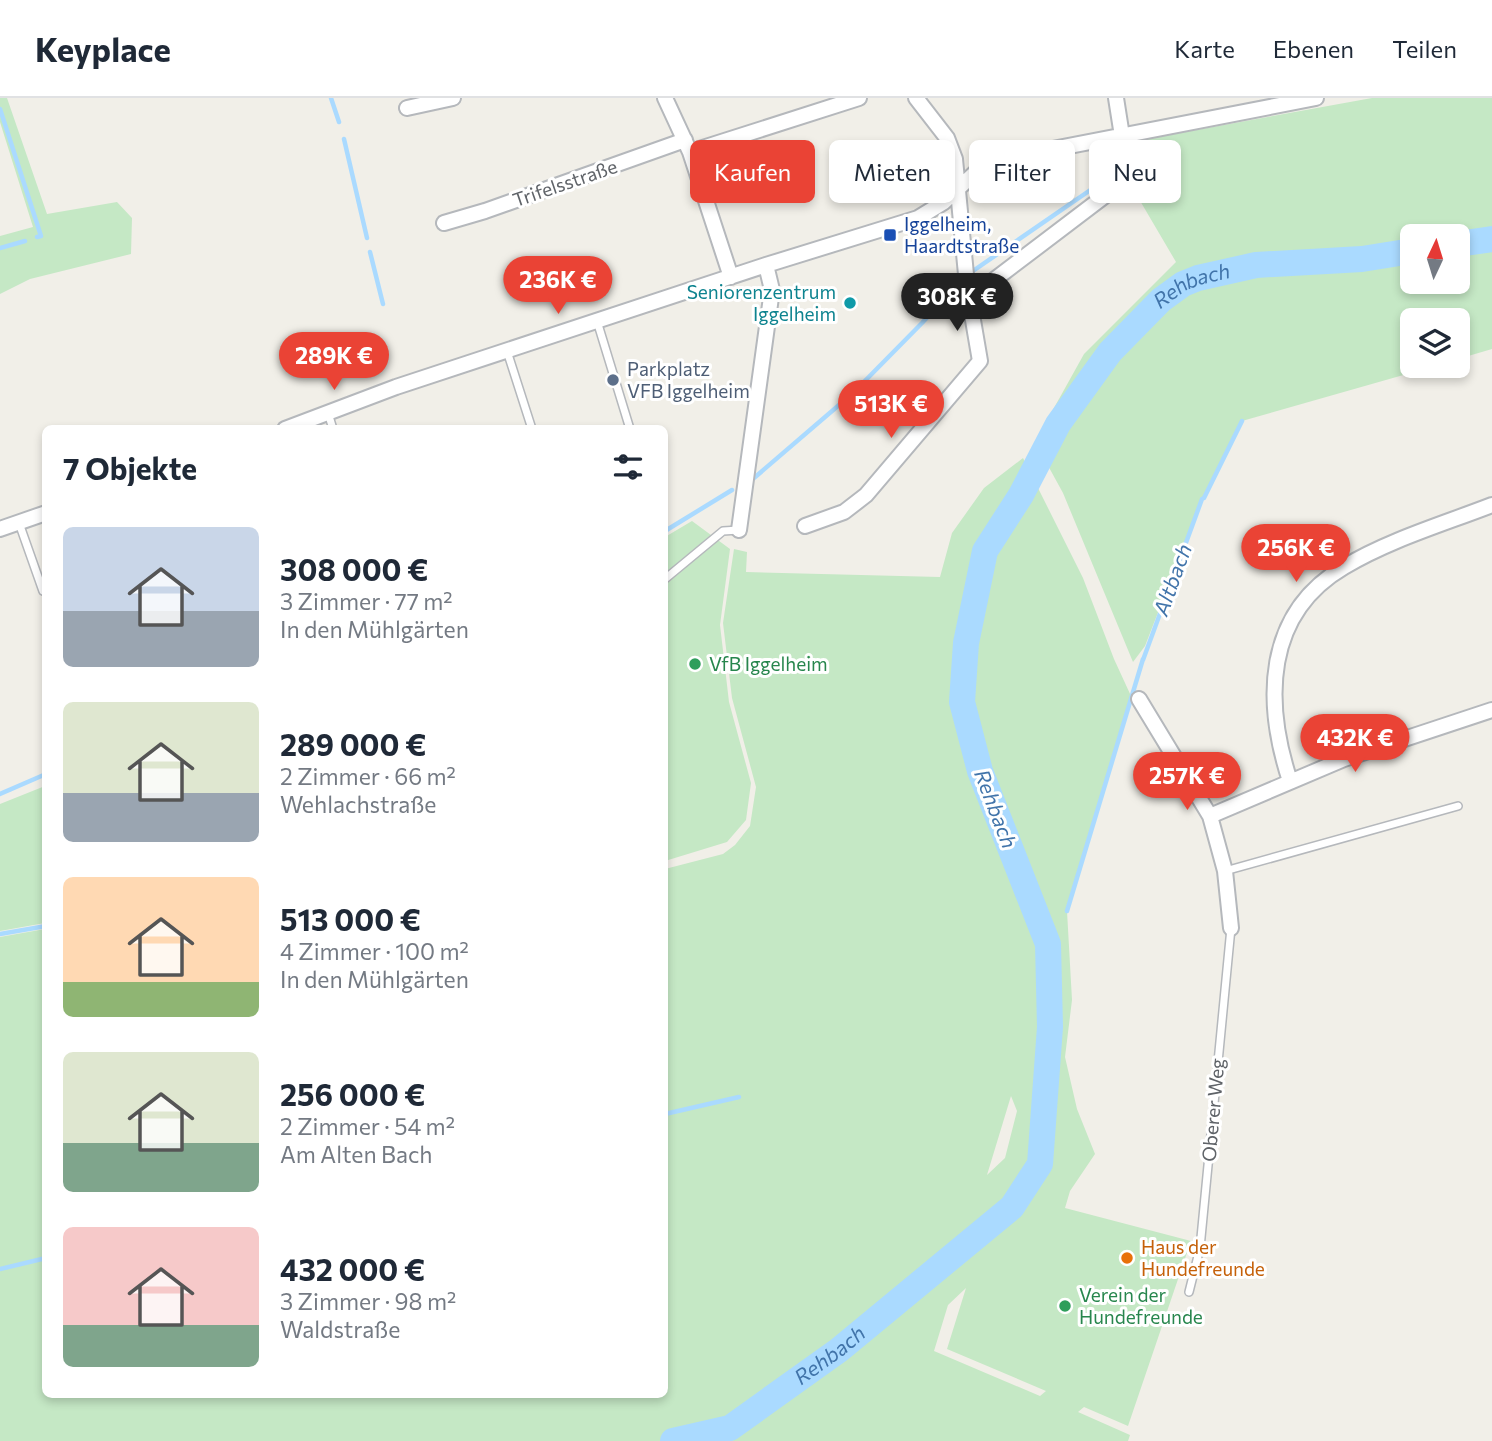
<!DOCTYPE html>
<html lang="de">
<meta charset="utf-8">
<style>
body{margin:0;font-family:Commissioner,sans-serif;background:#f6f6f7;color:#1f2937;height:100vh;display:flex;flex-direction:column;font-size:26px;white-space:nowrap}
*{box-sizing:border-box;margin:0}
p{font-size:23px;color:#747a83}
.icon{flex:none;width:38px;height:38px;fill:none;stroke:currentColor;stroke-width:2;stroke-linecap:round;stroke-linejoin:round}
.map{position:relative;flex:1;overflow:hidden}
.details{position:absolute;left:42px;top:327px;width:626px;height:973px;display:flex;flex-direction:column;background:#fff;border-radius:10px;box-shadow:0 4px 10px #0003}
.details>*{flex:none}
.hud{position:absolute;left:690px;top:42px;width:665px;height:63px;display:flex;gap:14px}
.needle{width:46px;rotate:4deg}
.controls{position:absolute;left:1400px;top:126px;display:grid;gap:14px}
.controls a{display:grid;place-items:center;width:70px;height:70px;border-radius:10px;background:#fff;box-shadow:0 4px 10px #0003;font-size:35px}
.price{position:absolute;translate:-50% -60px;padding:0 16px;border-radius:24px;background:#ea4335;color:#fff;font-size:23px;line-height:46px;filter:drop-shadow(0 2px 4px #0008)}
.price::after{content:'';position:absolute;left:50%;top:42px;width:21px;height:16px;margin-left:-10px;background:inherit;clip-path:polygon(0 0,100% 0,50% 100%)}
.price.selected{background:#222;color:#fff}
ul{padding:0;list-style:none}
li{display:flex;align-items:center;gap:21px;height:175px;padding:0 21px}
li span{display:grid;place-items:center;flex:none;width:196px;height:140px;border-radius:10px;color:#555}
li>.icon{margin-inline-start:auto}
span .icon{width:84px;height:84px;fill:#fffc;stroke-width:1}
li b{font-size:30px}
h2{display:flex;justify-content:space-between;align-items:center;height:84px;padding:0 21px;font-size:30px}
.tag{padding:0 24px;border-radius:10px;background:#fff;box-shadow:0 4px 10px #0003;font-size:24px;line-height:63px}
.tag.selected{background:#ea4335;color:#fff}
header{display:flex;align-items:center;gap:42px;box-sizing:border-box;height:98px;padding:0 35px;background:#fff;border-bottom:2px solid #e0e1e3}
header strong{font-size:33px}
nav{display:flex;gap:38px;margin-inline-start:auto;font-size:24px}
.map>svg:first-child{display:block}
</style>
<header>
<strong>Keyplace</strong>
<nav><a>Karte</a><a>Ebenen</a><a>Teilen</a></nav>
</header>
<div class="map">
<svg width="1492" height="1343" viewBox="0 0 1492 1343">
<rect width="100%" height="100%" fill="#f1efe8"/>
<!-- green -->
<path fill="#c5e8c5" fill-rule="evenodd" d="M0,0H7L47,116L117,104L132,120L131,156L30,181L0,196V138L33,129L0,24Z
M1372,0H1492V251L1458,261V222H1412V268H1435L1242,323L1202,401L1145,548L1133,564L1063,395L1035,344L1084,256L1176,164L1129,84L1130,44ZM1412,138H1458V184H1412Z
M1023,360L1083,480L1114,561L1131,598L1067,813L1072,902L1065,959L1077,1011L1095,1056L1070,1093L1065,1110L1191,1143L1128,1328L1084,1309L1078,1314L1130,1337L1128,1343H0V839L45,831L46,1297H665V771L723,756L735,747L750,728L756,689L732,600L723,525L734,451L747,454L746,474L940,479L952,435L984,390ZM1011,998L1017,1013L1005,1060L987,1077ZM966,1190L947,1251L1046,1293L1040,1298L934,1253L948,1207Z
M692,423L730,451L720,527L729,604L751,685L746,722L727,744L665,763V439Z
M45,688V825L0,833V706Z"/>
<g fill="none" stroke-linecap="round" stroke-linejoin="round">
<!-- stream -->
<path stroke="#aadaff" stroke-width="4.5" d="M331,0L339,24
M0,11L41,138L37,139
M344,41L367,140
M0,150L25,143
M370,154L383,206
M970,175L1102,84L1109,82L1116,83
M754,380L853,295L922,225L963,180
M1204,400L1242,323
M665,433L732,392
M1143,562L1202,401
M0,696L46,676
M1067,813L1143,561
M0,836L46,828
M665,1016L739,999
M0,1171L46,1160"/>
<!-- river -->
<g stroke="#aadaff" stroke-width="26">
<path d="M1458,146L1492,141"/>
<path id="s1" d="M673,1343L730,1330L839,1252L1012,1109L1040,1066L1050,929L1048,846L980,673L962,604L966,545L985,453L1021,397L1058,326L1110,254L1161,202L1183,186L1198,180L1256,167L1362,161L1412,153"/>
</g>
<defs>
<path id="lane" d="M597,223L630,331
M507,253L532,331
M328,315L333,331
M19,425L43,493
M665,481L723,433L739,432
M1225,773L1458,708
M1189,1194L1200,1150L1231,830"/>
<path id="street" d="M665,0L690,54L731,179
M1116,0L1122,38
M407,10L453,0
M690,54L859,0
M444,125L485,113L685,42
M969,201L1123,84
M285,331L396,289L766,167L918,120L944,104L977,73L1007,60L1316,0
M805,428L844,414L866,397L980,263L967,187L955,61L947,40L916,0
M0,431L46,415
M739,432L772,192L766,167
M1139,601L1210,718L1225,773L1231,830
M1290,683C1264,604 1264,516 1344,469C1389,442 1443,426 1492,407
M1210,718L1344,661L1492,612"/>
</defs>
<!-- lane casing -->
<use href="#lane" stroke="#b5b8bc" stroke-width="10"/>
<!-- street casing -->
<use href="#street" stroke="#b5b8bc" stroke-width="18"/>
<!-- lane -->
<use href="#lane" stroke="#fff" stroke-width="7"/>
<!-- street -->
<use href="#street" stroke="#fff" stroke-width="14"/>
</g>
<!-- markers -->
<rect fill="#1a4fb4" stroke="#fff" stroke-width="2.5" x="883" y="130" width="14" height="14" rx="3.5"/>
<circle fill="#0f9aa8" stroke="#fff" stroke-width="2.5" cx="850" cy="205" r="7"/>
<circle fill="#5c6f8a" stroke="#fff" stroke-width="2.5" cx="613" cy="282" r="7"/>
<g fill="#2e9e5b" stroke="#fff" stroke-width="2.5">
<circle cx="695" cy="566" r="7"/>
<circle cx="1065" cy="1208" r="7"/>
</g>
<circle fill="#e8710a" stroke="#fff" stroke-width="2.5" cx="1127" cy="1160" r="7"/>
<g text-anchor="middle" stroke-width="6" stroke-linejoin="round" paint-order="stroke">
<!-- street labels -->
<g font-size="19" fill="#5f6368" stroke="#fff">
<text transform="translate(565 85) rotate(-19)" y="7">Trifelsstraße</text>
<text transform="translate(1213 1012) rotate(-85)" y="7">Oberer Weg</text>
</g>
<!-- transit labels -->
<g font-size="19" fill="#164399" stroke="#fff" text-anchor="start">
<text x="904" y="133">Iggelheim,<tspan x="904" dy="22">Haardtstraße</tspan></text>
</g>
<!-- culture labels -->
<g font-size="19" fill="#0d838f" stroke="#fff" text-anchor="end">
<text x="836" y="201">Seniorenzentrum<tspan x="836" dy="22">Iggelheim</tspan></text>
</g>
<!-- service labels -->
<g font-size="19" fill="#4e5e75" stroke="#fff" text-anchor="start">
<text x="627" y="278">Parkplatz<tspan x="627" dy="22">VFB Iggelheim</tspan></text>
</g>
<!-- leisure labels -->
<g font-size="19" fill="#27864d" stroke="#fff" text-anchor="start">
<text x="709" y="573">VfB Iggelheim</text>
<text x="1079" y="1204">Verein der<tspan x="1079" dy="22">Hundefreunde</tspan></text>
</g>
<!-- food labels -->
<g font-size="19" fill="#c56008" stroke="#fff" text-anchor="start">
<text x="1141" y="1156">Haus der<tspan x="1141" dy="22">Hundefreunde</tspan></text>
</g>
<!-- water labels -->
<g font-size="21" font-style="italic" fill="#4174aa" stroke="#fff">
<text dy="7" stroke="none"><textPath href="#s1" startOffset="1442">Rehbach</textPath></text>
<text transform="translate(1173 482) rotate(-70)" y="7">Altbach</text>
<text transform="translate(995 711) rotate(69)" y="7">Rehbach</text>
<text dy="7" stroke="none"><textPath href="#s1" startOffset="182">Rehbach</textPath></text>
</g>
</g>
</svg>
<div class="controls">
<a><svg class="needle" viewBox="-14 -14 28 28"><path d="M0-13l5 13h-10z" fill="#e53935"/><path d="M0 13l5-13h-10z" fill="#747a83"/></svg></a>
<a><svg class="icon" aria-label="layers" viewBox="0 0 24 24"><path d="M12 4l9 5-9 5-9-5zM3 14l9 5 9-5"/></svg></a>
</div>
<b class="price" style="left:558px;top:218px">236K €</b>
<b class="price selected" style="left:957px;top:235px">308K €</b>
<b class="price" style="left:334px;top:294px">289K €</b>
<b class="price" style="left:891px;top:342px">513K €</b>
<b class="price" style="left:1296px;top:486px">256K €</b>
<b class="price" style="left:1355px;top:676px">432K €</b>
<b class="price" style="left:1187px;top:714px">257K €</b>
<div class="hud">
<a class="tag selected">Kaufen</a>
<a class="tag">Mieten</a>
<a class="tag">Filter</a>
<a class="tag">Neu</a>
</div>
<section class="details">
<h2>7 Objekte<svg class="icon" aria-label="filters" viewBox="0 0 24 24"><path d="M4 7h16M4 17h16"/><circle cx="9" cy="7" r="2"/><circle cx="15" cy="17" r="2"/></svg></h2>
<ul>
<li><span style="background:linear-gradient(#c9d6e8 60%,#9aa5b1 0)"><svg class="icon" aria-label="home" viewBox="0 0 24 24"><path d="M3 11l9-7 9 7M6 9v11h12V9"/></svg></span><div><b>308 000 €</b><p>3 Zimmer · 77 m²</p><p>In den Mühlgärten</p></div></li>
<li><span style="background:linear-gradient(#dfe7d0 65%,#9aa5b1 0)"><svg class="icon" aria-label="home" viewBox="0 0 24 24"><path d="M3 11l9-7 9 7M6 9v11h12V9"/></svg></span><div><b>289 000 €</b><p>2 Zimmer · 66 m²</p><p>Wehlachstraße</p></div></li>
<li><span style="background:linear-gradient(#ffd9b3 75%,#8fb573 0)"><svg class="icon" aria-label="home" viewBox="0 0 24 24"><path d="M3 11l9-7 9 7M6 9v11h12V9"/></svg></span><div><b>513 000 €</b><p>4 Zimmer · 100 m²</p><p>In den Mühlgärten</p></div></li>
<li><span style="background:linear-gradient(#dfe7d0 65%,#7fa58c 0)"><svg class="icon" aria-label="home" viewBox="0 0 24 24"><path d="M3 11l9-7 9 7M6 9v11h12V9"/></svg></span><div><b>256 000 €</b><p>2 Zimmer · 54 m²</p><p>Am Alten Bach</p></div></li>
<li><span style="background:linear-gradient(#f6c9c9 70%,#7fa58c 0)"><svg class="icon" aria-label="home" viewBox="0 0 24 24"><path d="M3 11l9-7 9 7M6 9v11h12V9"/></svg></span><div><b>432 000 €</b><p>3 Zimmer · 98 m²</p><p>Waldstraße</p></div></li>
</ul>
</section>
</div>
